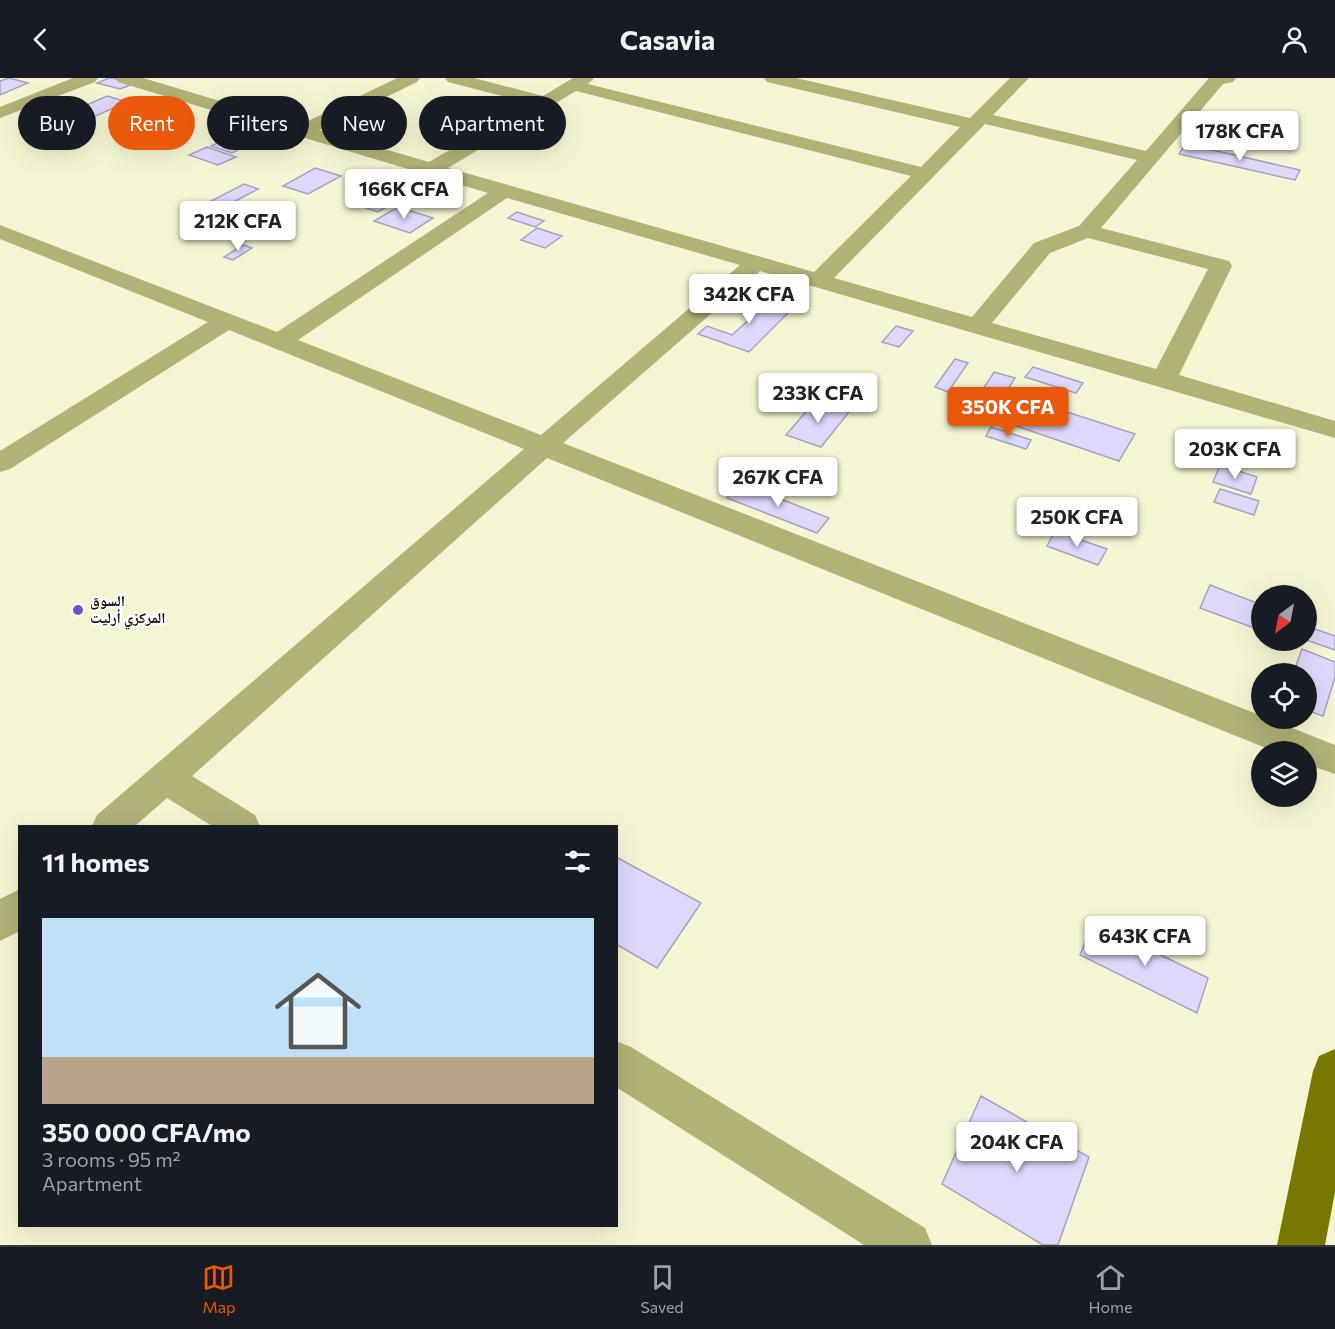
<!DOCTYPE html>
<meta charset="utf-8">
<style>
body{margin:0;font-family:Commissioner,"Noto Naskh Arabic",sans-serif;background:#20242c;color:#f1f3f6;height:100vh;display:flex;flex-direction:column;font-size:22px;white-space:nowrap}
*{box-sizing:border-box;margin:0}
p{font-size:20px;color:#9ea1a6}
.icon{flex:none;width:33px;height:33px;fill:none;stroke:currentColor;stroke-width:2;stroke-linecap:round;stroke-linejoin:round}
.map{position:relative;flex:1;overflow:hidden}
.details{position:absolute;left:18px;top:747px;width:600px;height:402px;display:flex;flex-direction:column;background:#171b24;border-radius:0px;box-shadow:0 6px 24px #0002}
.details>*{flex:none}
.guide{position:absolute;left:18px;top:18px;width:600px;height:54px;display:flex;gap:12px}
.needle{width:39px;rotate:212deg}
.buttons{position:absolute;left:1251px;top:507px;display:grid;gap:12px}
.buttons a{display:grid;place-items:center;width:66px;height:66px;border-radius:50%;background:#171b24;box-shadow:0 6px 24px #0002;font-size:30px}
.price{position:absolute;translate:-50% -51px;padding:0 14px;border-radius:6px;background:#fff;color:#222;font-size:20px;line-height:39px;filter:drop-shadow(0 2px 3px #0008)}
.price::after{content:'';position:absolute;left:50%;top:36px;width:18px;height:14px;margin-left:-9px;background:inherit;clip-path:polygon(0 0,100% 0,50% 100%)}
.price.current{background:#ea580c;color:#fff}
ul{padding:0;list-style:none}
li{display:grid;align-content:center;gap:12px;height:318px;padding:0 24px}
li span{display:grid;place-items:center;height:186px;border-radius:0px;color:#555}
li>.icon{margin-inline-start:auto}
span .icon{width:108px;height:108px;fill:#fffc;stroke-width:1}
li b{font-size:26px}
h2{display:flex;justify-content:space-between;align-items:center;height:72px;padding:0 24px;font-size:26px}
.pill{padding:0 21px;border-radius:27px;background:#171b24;box-shadow:0 6px 24px #0002;font-size:21px;line-height:54px}
.pill.current{background:#ea580c;color:#fff}
header{display:flex;justify-content:space-between;align-items:center;height:78px;padding:0 24px;background:#171b24;font-size:27px;font-weight:700}
.dock{display:flex;justify-content:space-around;align-items:center;height:84px;border-top:2px solid #363941;background:#171b24;font-size:16px;color:#9ea1a6}
.dock a{display:grid;justify-items:center;gap:3px}
.dock .current{color:#ea580c}
.map>svg:first-child{display:block}
</style>
<header><svg class="icon" aria-label="back" viewBox="0 0 24 24"><path d="M15 5l-7 7 7 7"/></svg>Casavia<svg class="icon" aria-label="person" viewBox="0 0 24 24"><circle cx="12" cy="8" r="4"/><path d="M4 21q1-7 8-7t8 7"/></svg></header>
<div class="map">
<svg width="1335" height="1167" viewBox="0 0 1335 1167">
<rect width="100%" height="100%" fill="#f4f6d3"/>
<!-- building -->
<path fill="#ded9fb" stroke="#a5a1c0" stroke-width="1.5" d="M9,0L28,5L0,17V3Z
M109,0H113L133,6L120,11L97,5Z
M107,18L127,24L89,41L84,39L74,43L59,39Z
M239,55L260,61L232,75L211,68Z
M1186,66L1300,92L1295,102L1179,76Z
M207,69L236,79L218,87L189,77Z
M315,90L341,98L308,116L283,108Z
M244,106L258,111L226,128L211,123Z
M382,111L405,118L378,134L355,126Z
M398,129L433,140L410,155L374,143Z
M517,134L544,143L535,149L508,140Z
M537,150L562,158L545,170L521,162Z
M243,167L252,170L233,182L224,179Z
M761,198L802,210L794,218L753,205Z
M739,219L790,233L749,274L698,256L707,248L732,257L752,239L727,230Z
M896,248L913,253L899,269L882,264Z
M955,281L968,285L948,314L935,309Z
M1033,289L1083,305L1076,315L1025,299Z
M994,294L1015,300L993,335L972,328Z
M815,323L849,334L821,369L786,357Z
M1033,323L1135,356L1119,383L1016,348Z
M991,349L1031,362L1026,371L986,358Z
M1220,387L1257,399L1251,416L1213,404Z
M740,405L829,440L817,455L727,420Z
M1220,411L1259,423L1254,437L1214,424Z
M1055,453L1107,471L1098,487L1047,468Z
M1210,507L1262,527V553L1200,530Z
M1306,548L1335,558V572L1306,562Z
M1302,571L1335,584V599L1323,638L1306,632V596H1293Z
M616,779L701,825L657,890L616,866Z
M1093,844L1208,900L1197,935L1080,877Z
M981,1018L1089,1079L1058,1167H1043L942,1106Z"/>
<g fill="none" stroke-linecap="round" stroke-linejoin="round">
<!-- minor -->
<path fill="#b0b276" fill-rule="evenodd" d="M73,0H98L95,4L0,40V29Z
M115,0H143L300,47L397,0H420L417,4L319,52L429,84L530,25L448,4L445,0H474L543,18L573,0H594L588,6L921,89L960,49L767,4L764,0H796L970,40L1010,0H1029L993,37L1146,73L1209,0H1236L1233,4L1223,6L1101,150L1229,183L1232,188L1179,297L1335,343V360L760,193L563,365L1262,638V640H1267L1335,667V696L1306,686V674H1276L547,380L192,698L255,737L260,748H212L167,720L135,748H92L97,737L524,371L229,252L10,391L0,394V373L208,244L0,161V147L277,254L488,115L118,4ZM576,13L911,98L814,194L448,90ZM985,46L1137,82L1079,148L1034,165L972,239L834,200ZM507,120L740,187L541,357L298,262ZM1088,160L1208,191L1156,291L992,245L1050,175Z
M20,811V853L0,863V821Z
M616,963L631,969L925,1150L932,1167H864L616,1009Z"/>
<!-- major -->
<path fill="#787801" fill-rule="evenodd" d="M1335,971V1114L1325,1167H1277L1313,993L1319,978Z"/>
</g>
<!-- markers -->
<circle fill="#7250ca" stroke="#fff" stroke-width="2" cx="78" cy="532" r="6"/>
<g text-anchor="middle" stroke-width="4.5" stroke-linejoin="round" paint-order="stroke">
<!-- poi labels -->
<g font-size="15" font-weight="bold" fill="#0e0f04" stroke="#fff" text-anchor="start">
<text x="90" y="528">السوق<tspan x="90" dy="17">المركزي أرليت</tspan></text>
</g>
</g>
</svg>
<div class="buttons">
<a><svg class="needle" viewBox="-14 -14 28 28"><path d="M0-13l5 13h-10z" fill="#e53935"/><path d="M0 13l5-13h-10z" fill="#9ea1a6"/></svg></a>
<a><svg class="icon" aria-label="locate" viewBox="0 0 24 24"><circle cx="12" cy="12" r="6"/><path d="M12 2v4M12 18v4M2 12h4M18 12h4"/></svg></a>
<a><svg class="icon" aria-label="layers" viewBox="0 0 24 24"><path d="M12 4l9 5-9 5-9-5zM3 14l9 5 9-5"/></svg></a>
</div>
<b class="price" style="left:1240px;top:84px">178K CFA</b>
<b class="price" style="left:404px;top:142px">166K CFA</b>
<b class="price" style="left:238px;top:174px">212K CFA</b>
<b class="price" style="left:749px;top:247px">342K CFA</b>
<b class="price" style="left:818px;top:346px">233K CFA</b>
<b class="price current" style="left:1008px;top:360px">350K CFA</b>
<b class="price" style="left:1235px;top:402px">203K CFA</b>
<b class="price" style="left:778px;top:430px">267K CFA</b>
<b class="price" style="left:1077px;top:470px">250K CFA</b>
<b class="price" style="left:1145px;top:889px">643K CFA</b>
<b class="price" style="left:1017px;top:1095px">204K CFA</b>
<div class="guide">
<a class="pill">Buy</a>
<a class="pill current">Rent</a>
<a class="pill">Filters</a>
<a class="pill">New</a>
<a class="pill">Apartment</a>
</div>
<section class="details">
<h2>11 homes<svg class="icon" aria-label="filters" viewBox="0 0 24 24"><path d="M4 7h16M4 17h16"/><circle cx="9" cy="7" r="2"/><circle cx="15" cy="17" r="2"/></svg></h2>
<ul>
<li><span style="background:linear-gradient(#bfe0f5 75%,#b9a48a 0)"><svg class="icon" aria-label="home" viewBox="0 0 24 24"><path d="M3 11l9-7 9 7M6 9v11h12V9"/></svg></span><div><b>350 000 CFA/mo</b><p>3 rooms · 95 m²</p><p>Apartment</p></div></li>
</ul>
</section>
</div>
<nav class="dock">
<a class="current"><svg class="icon" aria-label="map" viewBox="0 0 24 24"><path d="M3 6l6-2 6 2 6-2v14l-6 2-6-2-6 2zM9 4v14M15 6v14"/></svg>Map</a>
<a><svg class="icon" aria-label="saved" viewBox="0 0 24 24"><path d="M7 4h10v16l-5-4-5 4z"/></svg>Saved</a>
<a><svg class="icon" aria-label="home" viewBox="0 0 24 24"><path d="M3 11l9-7 9 7M6 9v11h12V9"/></svg>Home</a>
</nav>
